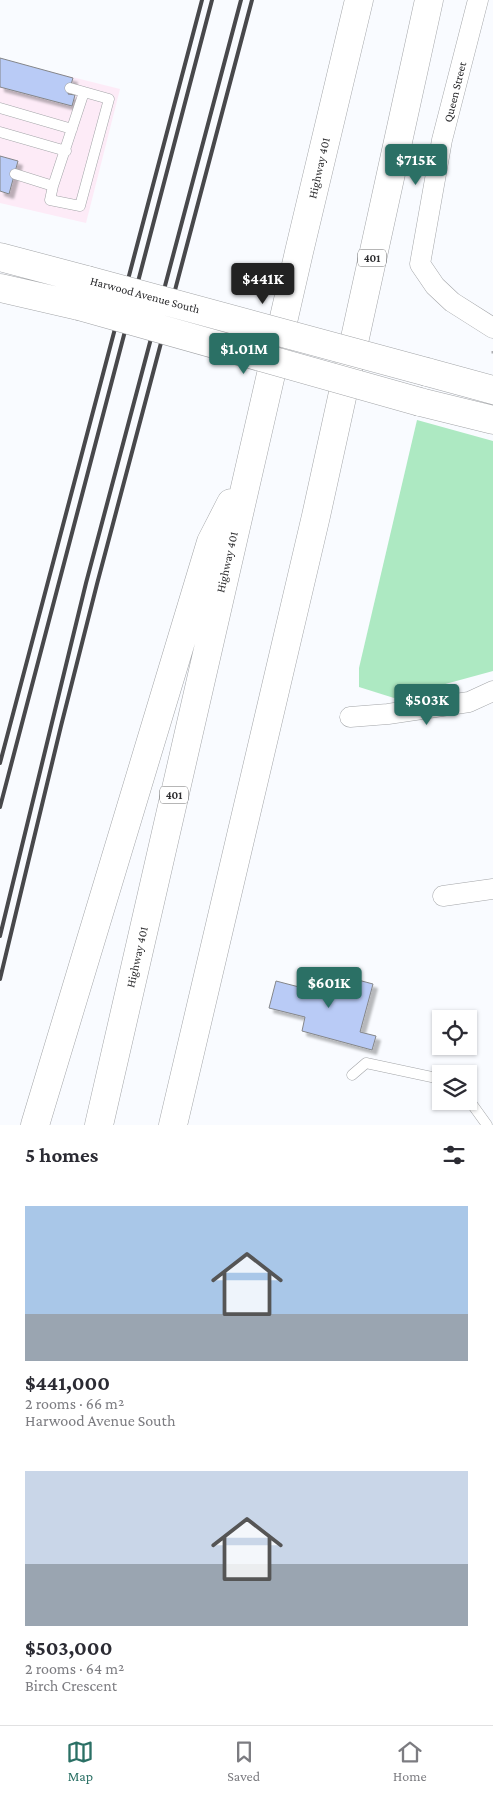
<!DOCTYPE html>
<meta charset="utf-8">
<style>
body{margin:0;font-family:"Crimson Pro",serif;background:#f7f7f7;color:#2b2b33;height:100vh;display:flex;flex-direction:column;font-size:19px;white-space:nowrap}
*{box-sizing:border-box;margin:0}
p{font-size:16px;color:#7c7c81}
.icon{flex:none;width:28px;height:28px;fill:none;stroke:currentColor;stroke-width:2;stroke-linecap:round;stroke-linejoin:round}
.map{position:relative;height:1125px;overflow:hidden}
.drawer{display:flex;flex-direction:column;background:#fff;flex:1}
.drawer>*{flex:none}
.controls{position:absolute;left:432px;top:1010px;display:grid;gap:10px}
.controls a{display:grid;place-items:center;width:45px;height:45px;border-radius:0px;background:#fff;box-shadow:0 1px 4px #0004;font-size:25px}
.price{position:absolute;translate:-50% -42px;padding:0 11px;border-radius:5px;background:#2b7065;color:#fff;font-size:16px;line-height:32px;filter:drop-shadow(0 1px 2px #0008)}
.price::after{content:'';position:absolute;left:50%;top:30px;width:15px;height:11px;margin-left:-8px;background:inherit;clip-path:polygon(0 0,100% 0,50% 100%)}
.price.current{background:#222;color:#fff}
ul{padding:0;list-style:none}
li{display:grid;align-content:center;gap:10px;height:265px;padding:0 25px}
li span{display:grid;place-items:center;height:155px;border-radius:0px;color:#555}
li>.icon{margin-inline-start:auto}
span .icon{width:90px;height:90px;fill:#fffc;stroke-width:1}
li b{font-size:21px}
h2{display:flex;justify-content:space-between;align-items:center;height:60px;padding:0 25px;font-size:21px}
.tab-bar{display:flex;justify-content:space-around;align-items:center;height:70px;border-top:1px solid #e1e1e2;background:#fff;font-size:14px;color:#7c7c81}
.tab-bar a{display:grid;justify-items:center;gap:2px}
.tab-bar .current{color:#2b7065}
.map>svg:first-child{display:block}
</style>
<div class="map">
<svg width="493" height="1125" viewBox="0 0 493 1125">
<defs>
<filter id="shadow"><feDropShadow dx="4.5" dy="4.5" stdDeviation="1" flood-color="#0004"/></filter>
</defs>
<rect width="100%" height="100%" fill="#f9fbff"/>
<!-- commercial -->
<path fill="#fdebf7" d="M0,59L120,89L86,223L0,203Z"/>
<!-- green -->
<path fill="#ade9c2" d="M417,420L493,441V671L394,698L359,687V668Z"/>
<!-- building -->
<path fill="#b9cbf6" stroke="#848689" filter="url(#shadow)" d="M0,58L73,78L68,94L75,95L72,106L0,87Z
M0,156L18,161L9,194L0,191Z
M332,973L373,984L360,1032L376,1036L372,1050L302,1031L305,1017L269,1008L276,981L326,994Z"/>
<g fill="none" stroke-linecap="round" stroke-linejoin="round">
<defs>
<path id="lane" d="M0,108L72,129
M0,132L66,151
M15,174L53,186L50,200L80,206L109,99L70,88
M53,186L84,92
M352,1075L366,1063L441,1079
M469,1100L487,1125"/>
<path id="street" d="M478,0L442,140L420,264L435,286L452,302L493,328
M350,717L388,714L469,702L493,691
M443,896L493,889"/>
<path id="secondary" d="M0,257L87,280
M0,288L79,306
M427,372L493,390
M420,402L493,420"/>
<path id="highway" d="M35,1125L211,542L231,503
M99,1125L299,252L359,0
M173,1125L316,516L429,0"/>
</defs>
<!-- lane casing -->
<use href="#lane" stroke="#a3a5a8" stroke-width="11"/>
<!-- street casing -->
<use href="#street" stroke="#a3a5a8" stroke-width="21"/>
<!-- secondary casing -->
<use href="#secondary" stroke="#a3a5a8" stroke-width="29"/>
<!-- highway casing -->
<use href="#highway" stroke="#a3a5a8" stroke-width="29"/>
<!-- path -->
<path stroke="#adaeb1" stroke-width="3" stroke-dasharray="2.5 4" stroke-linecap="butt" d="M493,351V354"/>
<!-- lane -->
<use href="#lane" stroke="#fff" stroke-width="10"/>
<!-- street -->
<use href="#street" stroke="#fff" stroke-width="20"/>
<!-- secondary -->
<use href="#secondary" stroke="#fff" stroke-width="28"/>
<!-- highway -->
<use href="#highway" stroke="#fff" stroke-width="28"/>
<!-- rail -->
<path stroke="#48484b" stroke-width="4" d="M0,763L202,0
M0,807L212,0
M0,936L86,583L241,0
M0,979L61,726L97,584L252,0"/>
<defs>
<path id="secondary-bridge" d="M87,280L427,372
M79,306L420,402"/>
</defs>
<!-- secondary-bridge casing -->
<use href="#secondary-bridge" stroke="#a3a5a8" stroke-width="29" stroke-linecap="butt"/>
<!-- secondary-bridge -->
<use href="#secondary-bridge" stroke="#fff" stroke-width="28"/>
</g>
<g text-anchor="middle" stroke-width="4" stroke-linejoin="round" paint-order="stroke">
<!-- shield labels -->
<g fill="#fff" stroke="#6c6c6d" stroke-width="1">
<rect x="358" y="249.5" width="28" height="17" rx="4"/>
<rect x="160" y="786.5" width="28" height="17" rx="4"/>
</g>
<g font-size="11" font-weight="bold" fill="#2d2d2f">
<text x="372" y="262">401</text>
<text x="174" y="799">401</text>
</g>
<!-- street labels -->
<g font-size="12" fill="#2d2d2f" stroke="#fff">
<text transform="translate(455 92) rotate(-76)" y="4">Queen Street</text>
<text transform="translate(319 168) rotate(-77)" y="4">Highway 401</text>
<text transform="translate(145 295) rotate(15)" y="4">Harwood Avenue South</text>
<text transform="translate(227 562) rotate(-77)" y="4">Highway 401</text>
<text transform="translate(137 957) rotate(-77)" y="4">Highway 401</text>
</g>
</g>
</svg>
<div class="controls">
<a><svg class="icon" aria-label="locate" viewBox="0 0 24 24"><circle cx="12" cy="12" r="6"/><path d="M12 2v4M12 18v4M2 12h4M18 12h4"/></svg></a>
<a><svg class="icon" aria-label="layers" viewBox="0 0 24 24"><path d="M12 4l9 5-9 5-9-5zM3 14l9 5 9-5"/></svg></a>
</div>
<b class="price" style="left:416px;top:186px">$715K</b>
<b class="price current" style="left:263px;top:305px">$441K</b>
<b class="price" style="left:244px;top:375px">$1.01M</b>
<b class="price" style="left:427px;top:726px">$503K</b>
<b class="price" style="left:329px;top:1009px">$601K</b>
</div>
<section class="drawer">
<h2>5 homes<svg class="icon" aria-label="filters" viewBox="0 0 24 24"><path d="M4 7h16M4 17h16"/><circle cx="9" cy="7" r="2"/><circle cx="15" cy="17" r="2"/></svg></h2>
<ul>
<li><span style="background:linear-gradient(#a9c7e8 70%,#9aa5b1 0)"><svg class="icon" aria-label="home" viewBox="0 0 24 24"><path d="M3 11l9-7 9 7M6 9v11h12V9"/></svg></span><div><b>$441,000</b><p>2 rooms · 66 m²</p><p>Harwood Avenue South</p></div></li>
<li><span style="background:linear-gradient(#c9d6e8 60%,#9aa5b1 0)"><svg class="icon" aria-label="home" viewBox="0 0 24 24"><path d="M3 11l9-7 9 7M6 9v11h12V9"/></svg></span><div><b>$503,000</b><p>2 rooms · 64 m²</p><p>Birch Crescent</p></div></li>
</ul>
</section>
<nav class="tab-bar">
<a class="current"><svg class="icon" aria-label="map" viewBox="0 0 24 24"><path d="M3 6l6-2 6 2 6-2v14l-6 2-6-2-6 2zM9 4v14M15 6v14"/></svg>Map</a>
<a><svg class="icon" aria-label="saved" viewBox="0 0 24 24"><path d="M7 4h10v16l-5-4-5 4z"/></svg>Saved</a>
<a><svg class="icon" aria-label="home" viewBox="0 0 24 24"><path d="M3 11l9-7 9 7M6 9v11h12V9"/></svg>Home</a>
</nav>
